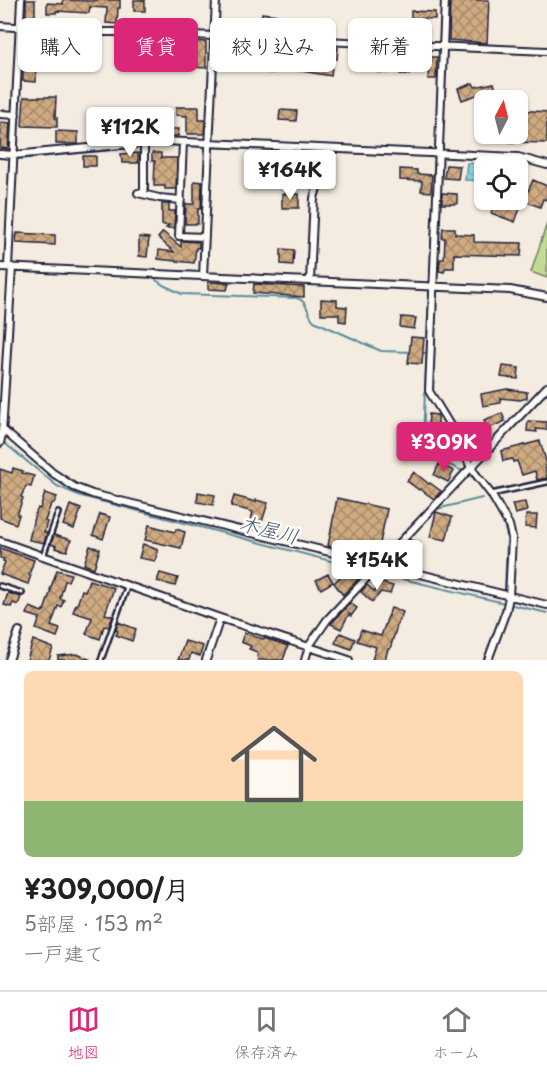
<!DOCTYPE html>
<html lang="ja">
<meta charset="utf-8">
<style>
body{margin:0;font-family:"Playpen Sans","Klee One",sans-serif;background:#f6f6f6;color:#202124;height:100vh;display:flex;flex-direction:column;font-size:22px;white-space:nowrap}
*{box-sizing:border-box;margin:0}
p{font-size:20px;color:#757577}
.icon{flex:none;width:33px;height:33px;fill:none;stroke:currentColor;stroke-width:2;stroke-linecap:round;stroke-linejoin:round}
.map{position:relative;height:660px;overflow:hidden}
.side{display:flex;flex-direction:column;background:#fff;flex:1}
.side>*{flex:none}
.guide{position:absolute;left:18px;top:18px;width:512px;height:54px;display:flex;gap:12px}
.needle{width:39px;rotate:7deg}
.fabs{position:absolute;left:474px;top:90px;display:grid;gap:12px}
.fabs a{display:grid;place-items:center;width:54px;height:54px;border-radius:9px;background:#fff;box-shadow:0 2px 4px #0004;font-size:30px}
.price{position:absolute;translate:-50% -51px;padding:0 14px;border-radius:6px;background:#fff;color:#222;font-size:20px;line-height:39px;filter:drop-shadow(0 2px 3px #0008)}
.price::after{content:'';position:absolute;left:50%;top:36px;width:18px;height:14px;margin-left:-9px;background:inherit;clip-path:polygon(0 0,100% 0,50% 100%)}
.price.selected{background:#db2777;color:#fff}
ul{padding:0;list-style:none}
li{display:grid;align-content:center;gap:12px;height:318px;padding:0 24px}
li+li{border-top:2px solid #e0e0e0}
li span{display:grid;place-items:center;height:186px;border-radius:9px;color:#555}
li>.icon{margin-inline-start:auto}
span .icon{width:108px;height:108px;fill:#fffc;stroke-width:1}
li b{font-size:26px}
.pill{padding:0 21px;border-radius:9px;background:#fff;box-shadow:0 2px 4px #0004;font-size:21px;line-height:54px}
.pill.selected{background:#db2777;color:#fff}
.dock{display:flex;justify-content:space-around;align-items:center;height:84px;border-top:2px solid #e0e0e0;background:#fff;font-size:16px;color:#757577}
.dock a{display:grid;justify-items:center;gap:3px}
.dock .selected{color:#db2777}
.map>svg:first-child{display:block}
</style>
<div class="map">
<svg width="547" height="660" viewBox="0 0 547 660">
<defs>
<pattern id="water-waves" width="16" height="10" patternUnits="userSpaceOnUse" patternTransform="scale(1.5)"><rect width="16" height="10" fill="#83d4dd"/><path d="M0 5q4-4 8 0t8 0" fill="none" stroke="#71b6bf"/></pattern>
<pattern id="building-cross-hatch" width="8" height="8" patternUnits="userSpaceOnUse" patternTransform="scale(1.5)"><rect width="8" height="8" fill="#d0ab82"/><path d="M0 0l8 8M0 8l8-8" fill="none" stroke="#a88b6c"/></pattern>
</defs>
<rect width="100%" height="100%" fill="#f4ece0"/>
<filter id="ink" filterUnits="userSpaceOnUse"><feTurbulence type="fractalNoise" baseFrequency=".0167" numOctaves="2"/><feDisplacementMap in="SourceGraphic" scale="12" xChannelSelector="R" yChannelSelector="G"/><feConvolveMatrix kernelMatrix="1 2 1 2 8 2 1 2 1" color-interpolation-filters="sRGB"/></filter>
<g filter="url(#ink)">
<!-- green -->
<path fill="#c2db92" stroke="#727e66" stroke-width="1.5" d="M547,223V278L531,272Z"/>
<!-- water -->
<path fill="url(#water-waves)" stroke="#5c8d9c" stroke-width="1.5" d="M467,163L497,165V166H484V181L465,180Z"/>
<g fill="none" stroke-linecap="round" stroke-linejoin="round">
<!-- stream -->
<path stroke="#5c8d9c" stroke-width="2" d="M0,158L19,159L163,145L435,157L430,281
M156,280L163,285L182,294L297,298C308,301 307,314 314,321L381,351L412,352
M429,292L423,440C427,458 449,464 464,472
M420,353H427
M2,441L57,486L81,496L377,573L547,613
M471,476L478,482
M483,488C493,504 504,519 507,537L505,591
M437,509L482,498"/>
</g>
<!-- building -->
<path fill="url(#building-cross-hatch)" stroke="#22223b" stroke-width="1.5" d="M26,0H35V18H26Z
M63,0L94,1V0H120V8H118L117,24L106,23L107,8L90,7L89,13L56,11V13H47V3L63,4Z
M134,0H145V11H134Z
M450,0H489L487,43L449,40Z
M411,11L435,12V19L411,18Z
M262,13L277,15L276,26L266,27V22L261,21Z
M191,41L206,42V68L192,67Z
M261,47L278,48V54L304,55V49L320,51L321,47L338,48L337,59L333,58L331,76L302,71L275,69L274,73L260,72L262,59L240,57L241,49L261,51Z
M413,51L427,52V57H437L436,79H428L429,65H409V74H400V70L387,69V73L377,72V70L364,69L365,55L375,56V58L390,59V56H413Z
M23,68L36,69V82L23,81Z
M473,83L475,87L494,83L498,98L484,100V102L482,93L462,100L458,89Z
M24,97H56L55,118H57V127L22,126Z
M176,107H199V120H205L204,134H187V116L176,115Z
M280,110L297,111L296,121L279,120Z
M518,110L547,112V143L510,142L511,134H518Z
M162,113H172L171,129H179L178,136H163L146,137V130L161,131Z
M1,122L10,123L8,149L0,148Z
M56,131L78,132V144H56Z
M138,153V163H122L121,154Z
M152,153H161V158H177L176,189H165V186H154L155,161H152Z
M83,156H96V166H83Z
M446,165L460,166L458,179L444,178Z
M400,169L417,170V174L432,175L431,192L421,191L422,181L400,180Z
M283,173L300,178L298,188L280,183Z
M533,180L547,186V200L543,199L540,207L519,199L523,189L528,191Z
M194,181L202,182L201,209H198V224H185L186,204H194Z
M442,193L457,194V204H442Z
M282,194H299V208H282Z
M496,200H515L522,203L515,222L491,213Z
M162,204H169V211H175L174,228H166L169,225H162Z
M443,228H455V234L474,235V242L522,243L521,256L454,254V268H445L444,272L439,271L440,259H444L445,238H442Z
M163,232L181,247V241L199,242V248H196L194,263L158,259L159,250L174,252L158,238Z
M17,233L55,235V245L16,243Z
M139,237L149,238L147,257L139,256Z
M281,249L294,250L293,265L281,264Z
M208,282L229,283L227,290L208,289Z
M254,284L304,287V297L253,293Z
M321,299L337,300V306L347,307L346,322L339,321V314H321Z
M401,317L416,318L414,329L400,327Z
M411,337L424,338L422,364L408,363Z
M503,366L519,368L518,379L501,377Z
M507,389L527,392V398L520,400L500,398L501,403L483,406L481,394Z
M502,413L505,421L487,429L484,420Z
M429,414L437,415L438,417V429L428,428Z
M528,421L547,422V430L536,429L537,432L527,431Z
M441,435L453,440L446,454L435,449Z
M540,441L547,464L545,466L547,478L537,480L535,471L522,475L517,461L513,462L512,459L503,461L501,451Z
M439,464L454,471L448,482L434,475Z
M13,468L23,471L22,473L34,476L31,487L26,486L21,497L23,498L17,515H19L16,524L0,518V469L12,473Z
M414,472L429,484L430,483L441,491L434,499L420,489L419,490L407,481Z
M198,492L215,495L213,505L197,502Z
M45,493L57,497L54,503L51,504L45,521L47,522L44,532L47,533L44,543L29,540L34,517L38,508L40,509Z
M234,496L256,502V500L268,503L261,525L250,523L253,512L231,506Z
M337,498L387,509L377,558L328,546Z
M525,502L527,511L515,514L512,504Z
M70,505L81,509L74,529L63,525Z
M436,512L452,517L446,540L430,537Z
M100,514L110,517L103,539L93,535Z
M526,515H537L536,528L525,527Z
M149,525L175,532L176,529L185,532L181,548L145,540Z
M54,535L71,540L67,551L55,548L56,546L51,544Z
M409,540L420,542L418,553L405,551L406,544Z
M143,544L158,550L155,561L139,558Z
M90,546L100,549L94,568L84,564Z
M0,548L34,560L29,575H31L28,584L0,574L5,562L3,561L4,559L0,558Z
M57,570L71,574L68,581H65L60,598L64,600L61,607L58,606L51,626L60,629L57,637L36,629L40,618L27,614L30,607L42,612L43,610L44,611L51,590H50Z
M347,570L358,580L343,595L334,583Z
M160,573L178,578L175,586L157,581Z
M328,574L333,582L321,589L316,580Z
M89,580L114,588L105,614L113,616L109,627L104,626L100,639L86,634L92,618L73,612L76,604L77,605L82,590L85,591Z
M378,582L393,586L390,594L381,592L372,602L361,592L367,585L375,592Z
M8,593L21,597L18,605L13,603L11,607L4,605Z
M350,603L357,608L351,616L349,614L341,629L331,624Z
M391,608L403,612L400,620L399,619L390,649H388L385,660H372L376,647L357,641L361,630L381,636Z
M118,622L136,629L132,641L116,635L118,631L116,630Z
M244,633L263,639L264,638L288,646L283,660H258L257,652L249,649L251,646L241,642Z
M340,633L355,639L351,649L335,643Z
M33,640L53,648L49,660H27Z
M185,641L203,646L200,656L191,653L189,660H178Z
M77,654L91,660H58V656Z"/>
<g fill="none" stroke-linecap="round" stroke-linejoin="round">
<defs>
<path id="lane" d="M491,494L547,482
M43,556L58,513
M0,586L22,593
M101,660L127,587"/>
<path id="street" d="M445,0L429,391L459,440L471,468L491,494L509,525L512,538L509,597L506,611L488,660
M0,26L89,32H127L547,51
M0,114L16,115
M183,142L179,236L205,237
M0,154L14,155L163,141L518,157L547,165
M138,193L159,198L181,200
M144,194V143
M0,267L510,290L547,297
M8,267L21,0
M203,276L216,0
M310,281L314,198L327,155V149
M2,429L53,473L74,487L92,494L547,605
M0,443L2,434L12,267
M0,541L220,618L349,660
M9,660L19,631
M206,660L220,618
M305,660L309,646L327,620L547,387"/>
</defs>
<!-- lane casing -->
<use href="#lane" stroke="#22223b" stroke-width="8"/>
<!-- street casing -->
<use href="#street" stroke="#22223b" stroke-width="10"/>
<!-- lane -->
<use href="#lane" stroke="#fdfcf7" stroke-width="3"/>
<!-- street -->
<use href="#street" stroke="#fdfcf7" stroke-width="6"/>
</g>
</g>
<g text-anchor="middle" stroke-width="5" stroke-linejoin="round" paint-order="stroke">
<!-- water labels -->
<g font-size="20" font-style="italic" fill="#3f576c" stroke="#fdfcf7">
<text transform="translate(269 530) rotate(14)" y="7">木屋川</text>
</g>
</g>
</svg>
<div class="fabs">
<a><svg class="needle" viewBox="-14 -14 28 28"><path d="M0-13l5 13h-10z" fill="#e53935"/><path d="M0 13l5-13h-10z" fill="#757577"/></svg></a>
<a><svg class="icon" aria-label="locate" viewBox="0 0 24 24"><circle cx="12" cy="12" r="6"/><path d="M12 2v4M12 18v4M2 12h4M18 12h4"/></svg></a>
</div>
<b class="price" style="left:130px;top:158px">¥112K</b>
<b class="price" style="left:290px;top:201px">¥164K</b>
<b class="price selected" style="left:444px;top:473px">¥309K</b>
<b class="price" style="left:377px;top:591px">¥154K</b>
<div class="guide">
<a class="pill">購入</a>
<a class="pill selected">賃貸</a>
<a class="pill">絞り込み</a>
<a class="pill">新着</a>
</div>
</div>
<section class="side">
<ul>
<li><span style="background:linear-gradient(#ffd9b3 70%,#8fb573 0)"><svg class="icon" aria-label="home" viewBox="0 0 24 24"><path d="M3 11l9-7 9 7M6 9v11h12V9"/></svg></span><div><b>¥309,000/月</b><p>5部屋 · 153 m²</p><p>一戸建て</p></div></li>
</ul>
</section>
<nav class="dock">
<a class="selected"><svg class="icon" aria-label="map" viewBox="0 0 24 24"><path d="M3 6l6-2 6 2 6-2v14l-6 2-6-2-6 2zM9 4v14M15 6v14"/></svg>地図</a>
<a><svg class="icon" aria-label="saved" viewBox="0 0 24 24"><path d="M7 4h10v16l-5-4-5 4z"/></svg>保存済み</a>
<a><svg class="icon" aria-label="home" viewBox="0 0 24 24"><path d="M3 11l9-7 9 7M6 9v11h12V9"/></svg>ホーム</a>
</nav>
